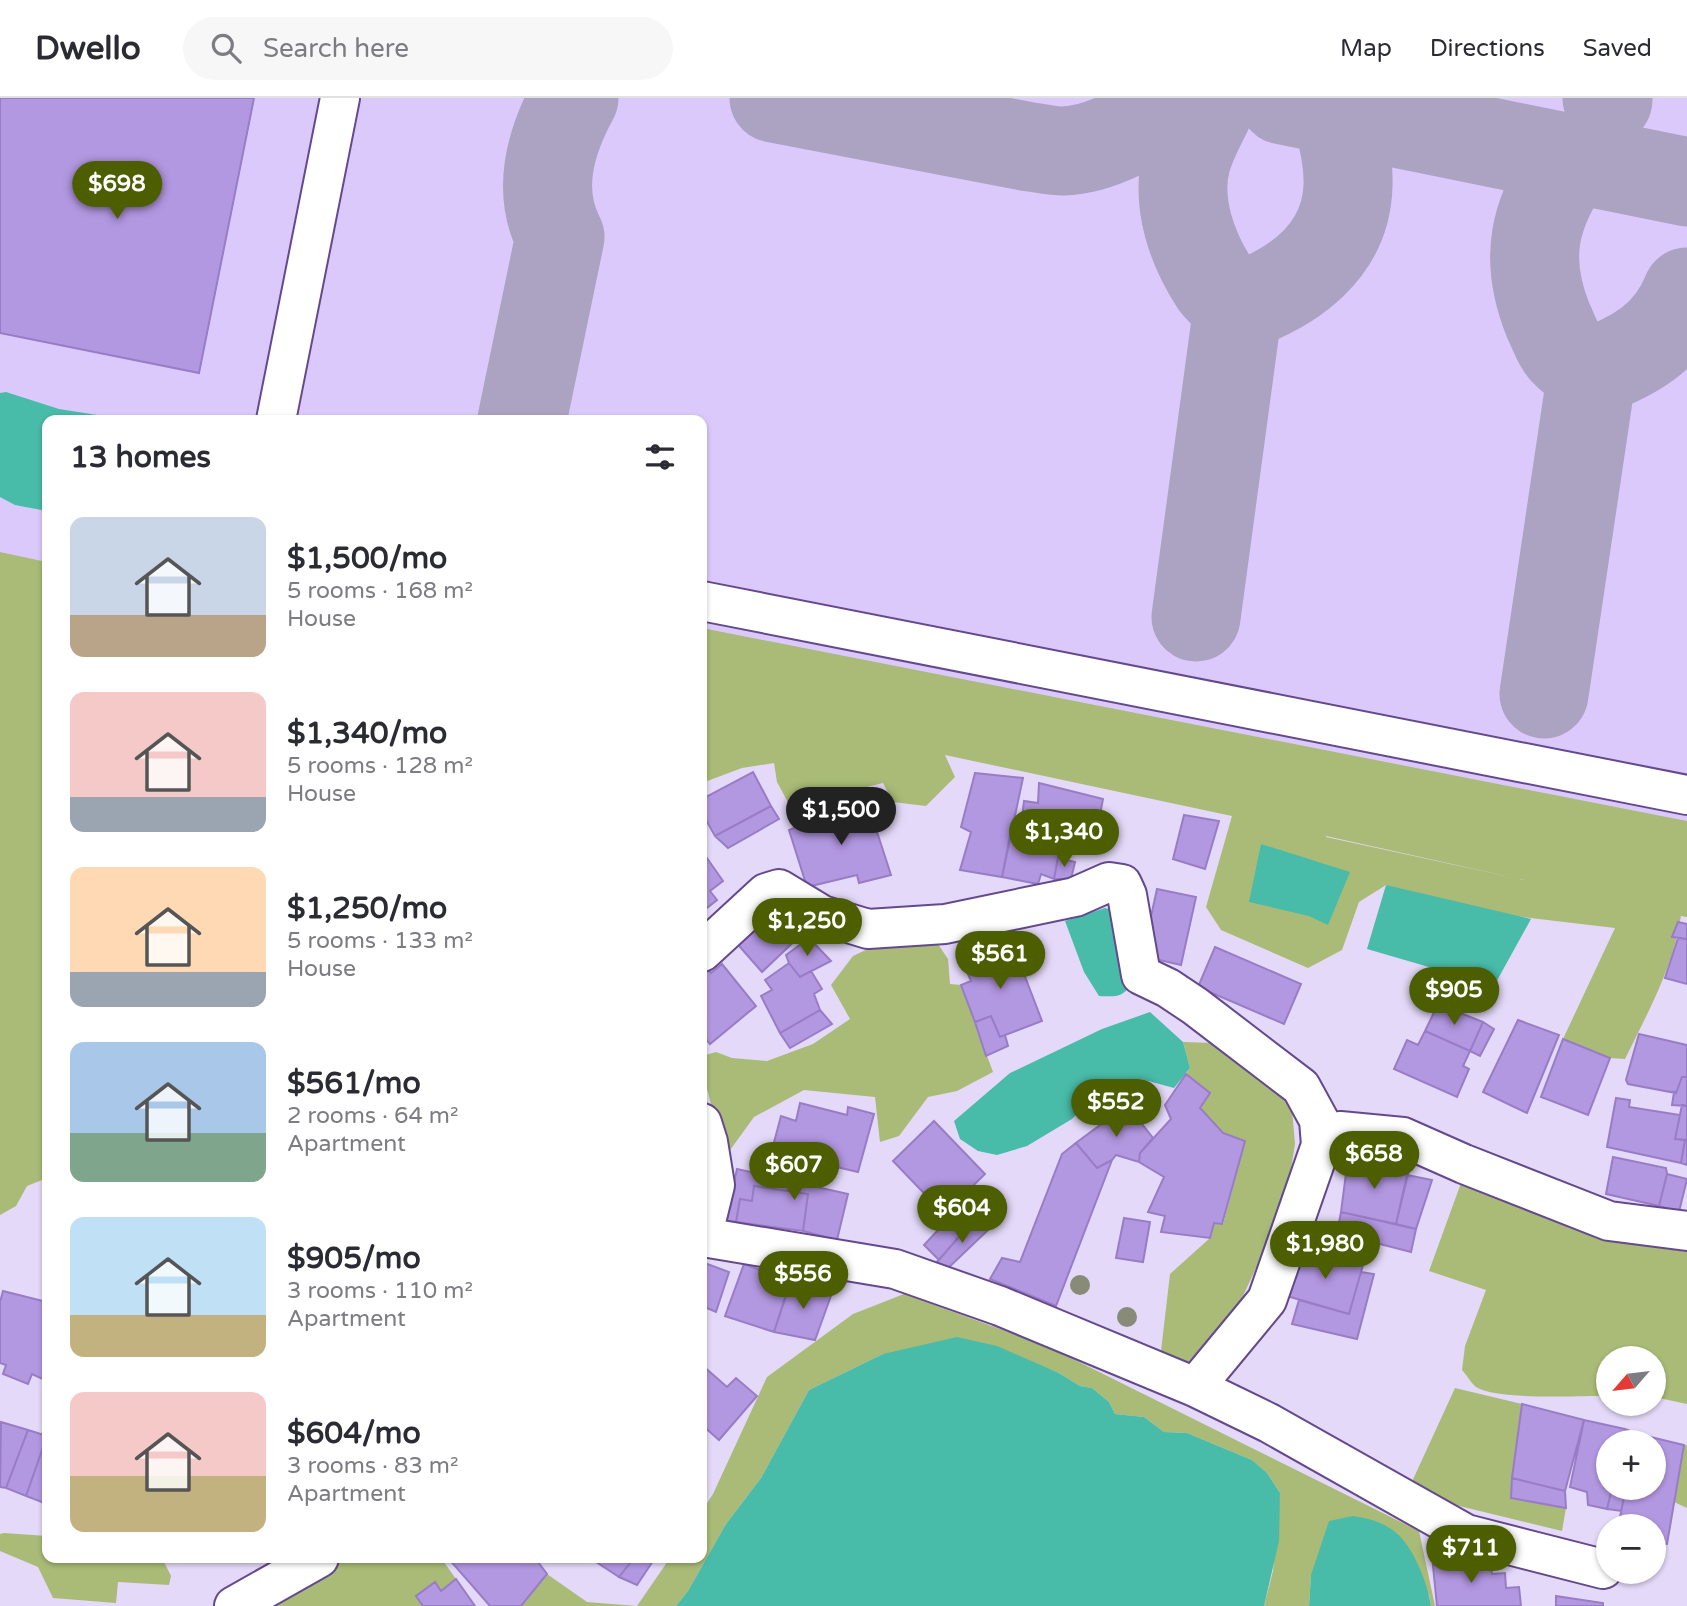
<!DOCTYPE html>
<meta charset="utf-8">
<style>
body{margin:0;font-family:"Varela Round",sans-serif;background:#f7f7f7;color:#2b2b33;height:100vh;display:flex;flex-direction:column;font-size:26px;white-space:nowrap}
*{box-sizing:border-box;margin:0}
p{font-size:23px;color:#7c7c81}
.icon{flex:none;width:38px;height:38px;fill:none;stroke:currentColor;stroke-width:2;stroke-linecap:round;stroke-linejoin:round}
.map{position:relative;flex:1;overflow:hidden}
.panel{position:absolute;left:42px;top:317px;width:665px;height:1148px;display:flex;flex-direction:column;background:#fff;border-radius:14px;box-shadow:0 2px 5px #0004}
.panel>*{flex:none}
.needle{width:46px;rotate:242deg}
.tools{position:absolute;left:1596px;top:1248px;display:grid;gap:14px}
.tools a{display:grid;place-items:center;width:70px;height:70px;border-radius:50%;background:#fff;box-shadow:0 2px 5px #0004;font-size:35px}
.price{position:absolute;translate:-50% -60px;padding:0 16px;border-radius:24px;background:#4d5e00;color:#fff;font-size:23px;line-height:46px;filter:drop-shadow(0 2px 4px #0008)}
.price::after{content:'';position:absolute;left:50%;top:42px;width:21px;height:16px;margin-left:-10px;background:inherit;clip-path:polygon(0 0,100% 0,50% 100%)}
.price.on{background:#222;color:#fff}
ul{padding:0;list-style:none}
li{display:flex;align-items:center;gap:21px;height:175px;padding:0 28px}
li span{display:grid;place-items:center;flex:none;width:196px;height:140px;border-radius:14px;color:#555}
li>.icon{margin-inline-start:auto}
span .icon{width:84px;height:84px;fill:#fffc;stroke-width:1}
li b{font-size:30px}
h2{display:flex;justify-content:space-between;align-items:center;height:84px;padding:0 28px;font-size:30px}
header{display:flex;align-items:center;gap:42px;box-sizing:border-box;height:98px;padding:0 35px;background:#fff;border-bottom:2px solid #e1e1e2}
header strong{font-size:33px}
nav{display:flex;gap:38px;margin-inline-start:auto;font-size:24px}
.search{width:490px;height:63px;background:#f7f7f7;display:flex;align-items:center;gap:18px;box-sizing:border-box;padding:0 24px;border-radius:38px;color:#7c7c81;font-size:26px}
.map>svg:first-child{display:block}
</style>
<header>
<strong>Dwello</strong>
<div class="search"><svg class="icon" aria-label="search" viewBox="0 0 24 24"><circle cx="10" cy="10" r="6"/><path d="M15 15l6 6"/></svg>Search here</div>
<nav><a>Map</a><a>Directions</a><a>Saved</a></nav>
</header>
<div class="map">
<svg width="1687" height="1508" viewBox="0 0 1687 1508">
<rect width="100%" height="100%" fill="#e4d9f9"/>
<!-- built -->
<path fill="#dbc9fc" d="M0,0H1687V819L1420,757L702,605V322H47V464L0,454Z"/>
<!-- green -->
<path fill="#a9bb77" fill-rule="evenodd" d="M0,454L47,464V1080L27,1088L16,1108L0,1117Z
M702,530L1687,723V819L1681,818C1673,870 1648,914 1625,961L1610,960L1563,941L1615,830L1456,811L1386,787L1359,804L1342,852L1308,870L1221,832L1206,809L1232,718L945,657L955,679L926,708L893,704L883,685L790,708L777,684L774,665L742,670L702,685ZM1326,738L1524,782L1326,739Z
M889,841L936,843L948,861L950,886L961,887L993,974L957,993L928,999L899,1038L880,1044L875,999L804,992L754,1019L725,1059L706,987L702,978V958L716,954L732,960L767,963L813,946L850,921L831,887L853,858Z
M1183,944L1214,945L1271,982L1292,1012L1295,1046L1285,1108L1235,1215L1187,1265L1161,1253L1170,1176L1210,1140L1214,1125L1223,1126L1245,1044L1223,1035L1200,1010L1210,995L1186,976L1190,970Z
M1461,1085L1613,1143L1687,1154V1306L1654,1299V1260H1608V1298C1579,1297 1499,1303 1476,1289C1471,1285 1466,1276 1462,1272L1465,1248L1486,1192L1429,1173Z
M904,1196L1047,1248L1419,1433L1435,1508H1431L1429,1496L1311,1477L1309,1508H1264L1273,1473L1280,1395L1267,1375L1252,1362L1187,1335L1164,1334L1144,1319L1115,1316L1109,1304L1092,1290L1080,1288L1059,1275L1034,1265L883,1256L809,1292L761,1380L726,1426L688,1493L676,1508H521L547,1476L587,1504L637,1508L670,1460H702V1413L713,1396L767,1279L853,1216Z
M1455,1290L1522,1306L1511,1399L1566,1410L1562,1433L1414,1397L1410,1388Z
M1684,1347H1687V1410L1674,1404Z
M4,1435L47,1438V1460H162L171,1478L169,1487L118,1484L116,1505L53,1500L38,1469L0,1453V1436Z
M335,1460H441L456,1481L441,1493L416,1498L423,1508H270Z"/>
<!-- water -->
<path fill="#49bba9" d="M6,294L59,311L129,322H47V413L15,407L0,399V295Z
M1261,746L1350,774L1328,827L1309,818L1249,804Z
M1386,787L1531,821L1494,888L1367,851Z
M1105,810L1115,813L1135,881C1123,899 1120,899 1099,898L1084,874L1065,823Z
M1150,914L1183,944L1190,970L1174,990L1141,981L1105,987L1072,1021L1027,1048L997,1057L978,1053L960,1041L954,1023L1010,975L1102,931Z
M957,1239L997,1248L1059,1275L1080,1288L1092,1290L1109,1304L1115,1316L1144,1319L1164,1334L1187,1335L1252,1362L1267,1375L1280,1395L1279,1443L1264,1508H676L688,1493L726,1426L761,1380L809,1292L883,1256Z
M1353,1418C1368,1420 1382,1424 1394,1433C1413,1447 1428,1486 1431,1508H1309L1311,1477L1329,1423Z"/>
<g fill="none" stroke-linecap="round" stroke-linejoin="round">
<!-- taxiway -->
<path stroke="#aca2c1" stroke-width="89" d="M774,0L1030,49C1041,50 1052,53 1063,53C1097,52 1150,28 1170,0
M1214,0C1205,21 1192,41 1186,64C1176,106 1192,151 1215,186C1221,194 1231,202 1238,209
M1607,0L1608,2
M1283,2L1687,84
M1572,61C1534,114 1523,160 1548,222C1553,232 1558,248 1566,255C1573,263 1584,268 1592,274
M522,322L560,139C536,93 550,44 574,0
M1196,519L1238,209C1293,190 1346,153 1348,88C1349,62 1342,37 1336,13
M1544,596L1592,274C1635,258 1669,239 1687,194"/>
</g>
<!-- building -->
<path fill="#b297e1" stroke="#987dc6" stroke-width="2" d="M0,0H254L199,275L0,235Z
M753,674L771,708L715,738L702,715V701Z
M975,675L1023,680L1002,779L960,772L971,734L961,729Z
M1039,685L1103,701L1094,748L1020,736L1024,703L1038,705Z
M866,700L891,777L859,785L857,777L807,789L789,732Z
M771,708L779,721L728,750L715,738Z
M1184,717L1219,723L1205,771L1173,761Z
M1013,722L1021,725L1020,736L1061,743L1054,781L1041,776L1038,786L1002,779Z
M702,753L723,783L710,793L717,802L702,814Z
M1058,760L1075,764L1071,781H1054Z
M1157,791L1196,799L1181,867L1155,861L1150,823Z
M772,806L804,834L762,874L733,841Z
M1678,824L1687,826V841L1672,839Z
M809,840L831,863L800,879L789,865L786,857Z
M1678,840L1687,841V886L1665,880Z
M993,843L1000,862L1016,855L1042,923L1000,939L991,918L975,924L961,887L971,883L965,869L976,865L971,852Z
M1215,849L1301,886L1284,926L1198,889Z
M789,865L800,879L811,873L822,891L814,896L820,912L780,935L761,898L772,892L765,882Z
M722,866L756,908L710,946L702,936V871L705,868L711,875Z
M1438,906L1483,924L1470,953L1425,933Z
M820,912L832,926L790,950L780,935Z
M991,918L1000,939L1005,937L1008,948L986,958L975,924Z
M1518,922L1559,937L1527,1015L1483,994Z
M1483,924L1494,931L1480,958L1470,953Z
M1425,933L1470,953L1463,968L1469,971L1457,999L1394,971L1407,942L1418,947Z
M1639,936L1687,947V979H1682L1676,995L1628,986L1626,982Z
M1563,941L1610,960L1588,1017L1541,999Z
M1186,976L1210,995L1200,1010L1223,1035L1245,1043L1222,1126L1214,1125L1210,1140L1161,1134L1165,1118L1148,1114L1164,1079L1139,1064L1140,1055L1171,1021L1165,1007Z
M1682,979H1687V1008L1672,1007L1674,994L1676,995Z
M1616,1000L1630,1002L1629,1009L1680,1017L1675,1041L1685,1042L1681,1065L1607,1049Z
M800,1005L847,1017L848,1009L874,1016L858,1074L807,1062L803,1077L782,1072L788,1053L773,1048L781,1018L796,1023Z
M1127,1007L1153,1040L1140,1055L1139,1064L1116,1057L1112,1062L1097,1070L1076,1045Z
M1682,1007L1687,1008V1042L1675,1041Z
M934,1023L985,1076L944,1116L893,1063Z
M1685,1042H1687V1067L1681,1065Z
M1076,1045L1097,1070L1112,1062L1056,1208L990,1181L1002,1160L1020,1164L1062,1056Z
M1613,1059L1666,1070L1667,1076L1659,1108L1606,1096Z
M1348,1060L1409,1072L1396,1126L1341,1114Z
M737,1071L848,1096L837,1142L803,1133L808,1096L754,1088L752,1103L740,1101L736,1124L725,1123Z
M1667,1076L1687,1081L1679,1114L1659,1108Z
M1407,1077L1432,1082L1416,1131L1396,1126Z
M754,1088L808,1096L803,1133L736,1124L740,1101L752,1103Z
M1341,1114L1416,1131L1411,1154L1337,1135Z
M953,1116L968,1128L939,1162L924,1147Z
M976,1120L988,1132L944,1174L935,1166Z
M1124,1120L1150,1124L1143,1164L1116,1160Z
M1302,1149L1363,1167L1349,1216L1287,1198Z
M767,1162L794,1171L774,1234L725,1218L744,1166L763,1173Z
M702,1164L729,1174L716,1214L702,1208Z
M1361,1174L1374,1176L1357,1241L1292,1226L1299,1202L1349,1216Z
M791,1183L832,1195L815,1242L774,1234Z
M3,1193L47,1204V1283L32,1276L28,1286L3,1276L6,1267L0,1265V1204Z
M702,1267L727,1289L736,1280L757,1298L719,1342L702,1327Z
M1522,1306L1584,1322L1565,1393L1512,1380Z
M1584,1322L1625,1331L1622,1344H1608V1390H1612L1607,1411L1588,1407L1587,1394L1570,1389Z
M1,1324L28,1332L6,1390L0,1389Z
M1625,1331L1638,1336L1636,1344H1622Z
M28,1332L47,1338L26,1398L6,1390Z
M1638,1336L1684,1347L1667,1446L1654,1442V1428H1641L1643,1424L1620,1419L1626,1390H1654V1344H1636Z
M47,1338V1406L26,1398Z
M1512,1380L1565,1393L1566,1410L1511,1400Z
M1612,1390H1626L1621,1413L1607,1411Z
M1460,1455L1461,1469L1491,1466L1492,1476L1505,1475L1506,1490L1519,1489L1521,1508H1437L1432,1458Z
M448,1460H535L547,1476L521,1508H490Z
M590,1460H634L619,1479Z
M634,1460H655L637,1487L619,1479Z
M456,1481L475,1508H423L416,1498L435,1484L441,1493Z
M1556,1498L1603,1505V1508H1556Z"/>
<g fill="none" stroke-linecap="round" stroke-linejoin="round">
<defs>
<path id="minor" d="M276,322L340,0
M702,503L1687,697
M702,854L766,795L779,791L822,817L868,831L945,826L1075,799L1109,784L1122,786L1127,797L1141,877L1168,890L1195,908L1301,989L1319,1022L1321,1047L1267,1202L1195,1289
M702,1025L708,1044L715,1087L702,1140
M1321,1047L1340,1033L1403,1039L1464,1066L1609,1123L1687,1133
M703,1139L895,1171L1000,1208L1195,1289L1269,1325L1466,1436L1603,1471
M234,1508L319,1460"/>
</defs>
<!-- minor casing -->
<use href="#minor" stroke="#64498d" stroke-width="42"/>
<!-- minor -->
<use href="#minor" stroke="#fff" stroke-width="38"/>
</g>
<!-- trees -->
<g fill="#898b79">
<circle cx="1080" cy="1187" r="10"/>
<circle cx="1127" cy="1219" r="10"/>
</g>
</svg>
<div class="tools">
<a><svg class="needle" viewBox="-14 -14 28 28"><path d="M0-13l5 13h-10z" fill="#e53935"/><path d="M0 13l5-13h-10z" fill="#7c7c81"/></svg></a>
<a>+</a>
<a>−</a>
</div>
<b class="price" style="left:117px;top:123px">$698</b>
<b class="price on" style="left:841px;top:749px">$1,500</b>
<b class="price" style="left:1064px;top:771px">$1,340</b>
<b class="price" style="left:807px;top:860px">$1,250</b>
<b class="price" style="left:1000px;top:893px">$561</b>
<b class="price" style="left:1454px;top:929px">$905</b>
<b class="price" style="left:1116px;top:1041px">$552</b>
<b class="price" style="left:1374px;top:1093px">$658</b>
<b class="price" style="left:794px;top:1104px">$607</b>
<b class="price" style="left:962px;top:1147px">$604</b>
<b class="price" style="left:1325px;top:1183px">$1,980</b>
<b class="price" style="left:803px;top:1213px">$556</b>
<b class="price" style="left:1471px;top:1487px">$711</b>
<section class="panel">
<h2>13 homes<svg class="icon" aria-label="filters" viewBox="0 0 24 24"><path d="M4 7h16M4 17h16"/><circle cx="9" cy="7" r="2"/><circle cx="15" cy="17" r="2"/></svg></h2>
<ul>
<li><span style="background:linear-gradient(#c9d6e8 70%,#b9a48a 0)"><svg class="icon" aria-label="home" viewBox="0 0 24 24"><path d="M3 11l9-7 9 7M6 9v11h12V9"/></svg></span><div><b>$1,500/mo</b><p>5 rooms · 168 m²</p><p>House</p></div></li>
<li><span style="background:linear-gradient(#f6c9c9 75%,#9aa5b1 0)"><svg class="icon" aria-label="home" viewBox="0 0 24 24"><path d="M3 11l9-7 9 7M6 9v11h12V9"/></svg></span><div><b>$1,340/mo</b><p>5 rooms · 128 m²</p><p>House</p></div></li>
<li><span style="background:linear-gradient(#ffd9b3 75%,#9aa5b1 0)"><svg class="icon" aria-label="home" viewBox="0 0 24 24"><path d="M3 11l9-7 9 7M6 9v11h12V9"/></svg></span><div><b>$1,250/mo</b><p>5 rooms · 133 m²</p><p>House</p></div></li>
<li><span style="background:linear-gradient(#a9c7e8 65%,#7fa58c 0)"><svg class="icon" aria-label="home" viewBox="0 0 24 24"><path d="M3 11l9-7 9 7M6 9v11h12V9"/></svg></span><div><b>$561/mo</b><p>2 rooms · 64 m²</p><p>Apartment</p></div></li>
<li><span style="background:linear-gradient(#bfe0f5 70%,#c2b280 0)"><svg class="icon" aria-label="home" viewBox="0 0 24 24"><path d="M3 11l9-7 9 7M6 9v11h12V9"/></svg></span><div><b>$905/mo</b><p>3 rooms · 110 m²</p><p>Apartment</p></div></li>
<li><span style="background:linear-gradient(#f6c9c9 60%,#c2b280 0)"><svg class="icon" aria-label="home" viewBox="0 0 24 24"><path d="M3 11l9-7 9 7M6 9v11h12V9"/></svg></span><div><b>$604/mo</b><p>3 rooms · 83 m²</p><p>Apartment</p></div></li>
</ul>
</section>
</div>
